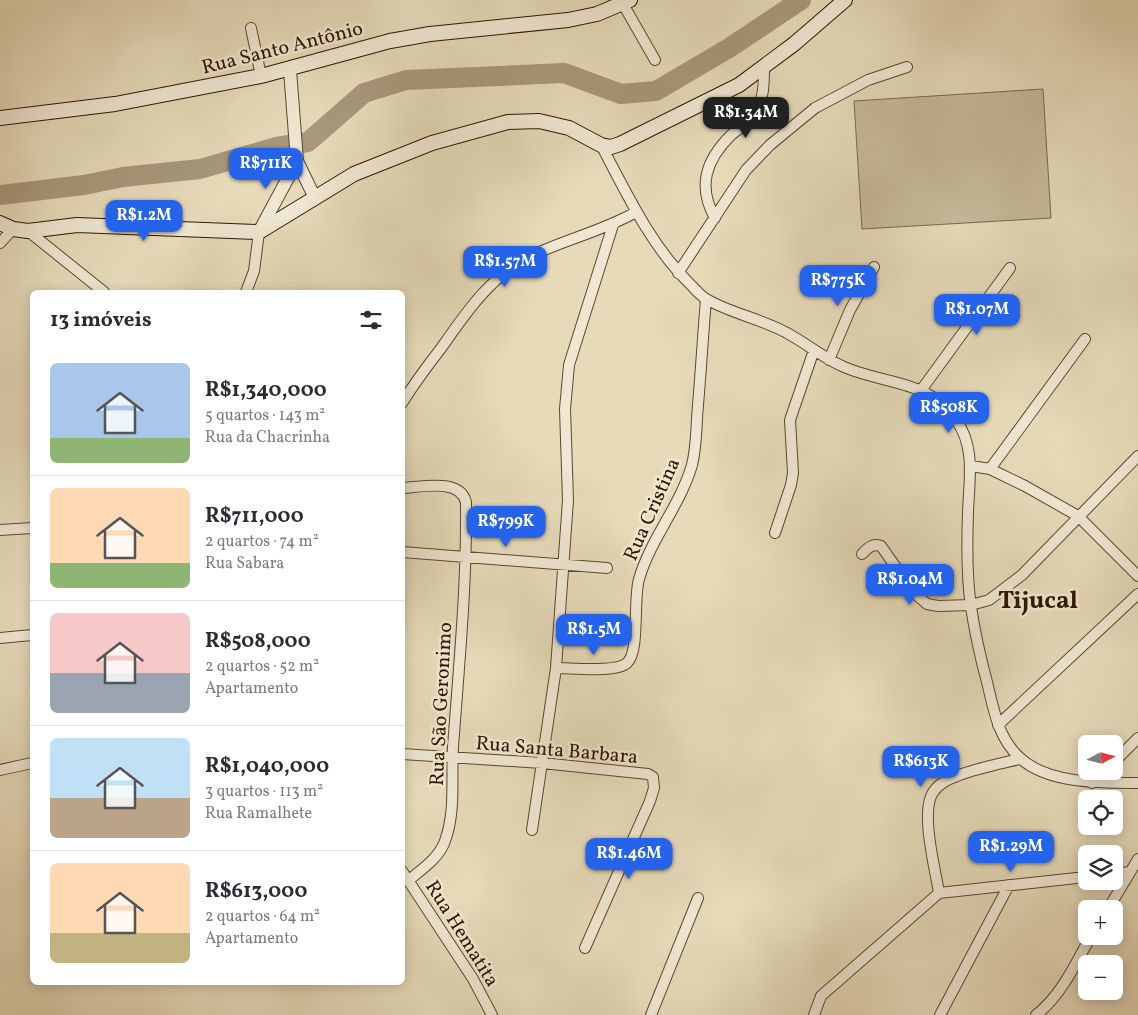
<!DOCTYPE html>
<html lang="pt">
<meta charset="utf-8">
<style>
body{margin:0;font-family:Vollkorn,serif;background:#f2f2f3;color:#2b2b33;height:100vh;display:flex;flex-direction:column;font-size:19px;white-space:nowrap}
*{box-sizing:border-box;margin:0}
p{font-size:16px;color:#7c7c81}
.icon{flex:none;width:28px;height:28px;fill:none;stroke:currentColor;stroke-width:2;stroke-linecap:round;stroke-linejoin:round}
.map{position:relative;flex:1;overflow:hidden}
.panel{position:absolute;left:30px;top:290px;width:375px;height:695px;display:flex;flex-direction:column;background:#fff;border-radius:8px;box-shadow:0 2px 12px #0003}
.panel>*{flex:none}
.needle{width:32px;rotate:83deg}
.tools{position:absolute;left:1078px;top:735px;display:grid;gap:10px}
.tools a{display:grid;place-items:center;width:45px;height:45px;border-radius:8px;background:#fff;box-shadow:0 2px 12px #0003;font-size:25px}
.price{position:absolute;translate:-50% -42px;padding:0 11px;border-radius:10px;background:#2563eb;color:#fff;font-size:16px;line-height:32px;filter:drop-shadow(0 1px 2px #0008)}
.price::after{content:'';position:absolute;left:50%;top:30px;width:15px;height:11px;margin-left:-8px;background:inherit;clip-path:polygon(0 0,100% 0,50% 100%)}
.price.current{background:#222;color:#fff}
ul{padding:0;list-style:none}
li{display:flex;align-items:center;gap:15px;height:125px;padding:0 20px}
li+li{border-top:1px solid #e1e1e2}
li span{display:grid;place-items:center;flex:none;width:140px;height:100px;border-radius:8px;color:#555}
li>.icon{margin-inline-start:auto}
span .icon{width:60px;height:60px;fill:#fffc;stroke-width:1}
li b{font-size:21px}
h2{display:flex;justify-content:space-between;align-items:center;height:60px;padding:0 20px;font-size:21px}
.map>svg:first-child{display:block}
</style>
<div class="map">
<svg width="1138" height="1015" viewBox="0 0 1138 1015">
<rect width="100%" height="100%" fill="#e6dab9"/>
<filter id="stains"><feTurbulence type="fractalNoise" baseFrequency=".004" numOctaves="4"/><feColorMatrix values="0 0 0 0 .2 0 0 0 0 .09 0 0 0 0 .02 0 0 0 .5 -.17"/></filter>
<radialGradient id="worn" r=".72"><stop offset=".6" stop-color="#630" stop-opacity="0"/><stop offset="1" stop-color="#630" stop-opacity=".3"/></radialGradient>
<!-- green -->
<path fill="#c7b99a" stroke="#7b684e" d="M1043,89L1051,218L862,229L854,101Z"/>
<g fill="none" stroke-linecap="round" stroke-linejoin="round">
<!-- river -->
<path stroke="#a8977a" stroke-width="20" d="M0,195L84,185L123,177L200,169L276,147L308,142L364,93L406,80L564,73L621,94L656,91L729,48L801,0"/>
<defs>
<path id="minor" d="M623,4L655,60
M251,28L261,76
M601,145C627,194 651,246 690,284C696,290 701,297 708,300C733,314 762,319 787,333C806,343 823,358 844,367C886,385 928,379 956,420C976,447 969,481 968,512C967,540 967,580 971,607C975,634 981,660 988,686C994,712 999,739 1020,758C1048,784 1102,783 1138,783
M715,218C697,186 706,160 731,135C738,129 749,123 754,115C764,100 764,84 764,66
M28,231L104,292
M0,243L13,229
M678,273L746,170L770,145L815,108L868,80L907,67
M246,292L254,271L259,232
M829,360L850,310L874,267
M922,389L1010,268
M402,403C414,384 428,365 442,347C467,311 491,276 531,256C566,239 603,231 636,212
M971,466L990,469L1025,486L1078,516L1138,576
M990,469L1085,339
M402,488C422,487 460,478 466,502C467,584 459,665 453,747C451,779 456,810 445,841C439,858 422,869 409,880
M0,530L32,528
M775,533L791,485L793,473L790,420L814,350
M402,552L607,568
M862,554C868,548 872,543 881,546L914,593L927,604L938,606L971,605L989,600L1022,575L1138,456
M0,638L32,635
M556,668C572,668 616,673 627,663C640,652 633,599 639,579C651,538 680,506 692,465C697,445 696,426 698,405C701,370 703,335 706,299
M998,725L1138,594
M402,754L542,763L648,774L653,777L654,788L650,801L585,948
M1114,762L1138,738
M0,770L32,763
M1092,783L1104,771
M532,830L556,668L568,500L565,409L569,365L613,225
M402,871L473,979L492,1015
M1114,874L1129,872
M939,893C935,868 921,815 932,794C937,785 948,779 957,776C977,768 999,764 1020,759
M939,893L1086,877
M1108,909L1138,859
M651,1015L698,898
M814,1015L821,996L939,893
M940,1015L1009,885
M1036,1015C1061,996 1076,963 1091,936"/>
<path id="tertiary" d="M290,70L297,161L315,198
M259,232L297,161"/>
<path id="secondary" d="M0,118L115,104L261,76L390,41L430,34L568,20L597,14L630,0
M0,223L13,229L28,231L77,225L259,232L354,174L432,143L508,122L539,121L569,128L601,145L611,147L620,144L739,85L794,44L845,0"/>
</defs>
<!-- minor casing -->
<use href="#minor" stroke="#5d472f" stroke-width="12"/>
<!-- tertiary casing -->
<use href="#tertiary" stroke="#5d472f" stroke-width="14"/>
<!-- secondary casing -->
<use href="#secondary" stroke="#2f1601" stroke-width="16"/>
<!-- minor -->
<use href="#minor" stroke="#efe7d2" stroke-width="10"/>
<!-- tertiary -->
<use href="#tertiary" stroke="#efe7d2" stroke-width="12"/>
<!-- secondary -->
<use href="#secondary" stroke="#efe7d2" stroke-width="14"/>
</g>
<g text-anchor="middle" stroke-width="5" stroke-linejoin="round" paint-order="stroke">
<!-- street labels -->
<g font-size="20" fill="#2f1601" stroke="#efe7d2">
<text transform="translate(282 47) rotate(-14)" y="7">Rua Santo Antônio</text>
<text transform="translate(651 509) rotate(-66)" y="7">Rua Cristina</text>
<text transform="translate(440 704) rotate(-87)" y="7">Rua São Geronimo</text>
<text transform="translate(557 749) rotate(5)" y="7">Rua Santa Barbara</text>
<text transform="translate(463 933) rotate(58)" y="7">Rua Hematita</text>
</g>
<!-- district labels -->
<g font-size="25" font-weight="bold" fill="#2f1601" stroke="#efe7d2">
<text x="1038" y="608">Tijucal</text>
</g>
</g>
<rect width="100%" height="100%" filter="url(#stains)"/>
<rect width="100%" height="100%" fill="url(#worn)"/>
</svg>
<div class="tools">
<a><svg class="needle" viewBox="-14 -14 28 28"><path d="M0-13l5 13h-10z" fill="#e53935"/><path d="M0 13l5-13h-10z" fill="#7c7c81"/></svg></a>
<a><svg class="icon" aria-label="locate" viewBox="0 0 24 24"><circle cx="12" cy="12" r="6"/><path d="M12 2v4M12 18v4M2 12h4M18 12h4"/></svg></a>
<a><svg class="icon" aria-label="layers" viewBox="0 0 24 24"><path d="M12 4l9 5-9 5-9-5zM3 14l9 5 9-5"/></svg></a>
<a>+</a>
<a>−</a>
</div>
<b class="price current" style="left:746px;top:139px">R$1.34M</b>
<b class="price" style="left:266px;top:190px">R$711K</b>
<b class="price" style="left:144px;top:242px">R$1.2M</b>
<b class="price" style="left:505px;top:288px">R$1.57M</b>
<b class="price" style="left:838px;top:307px">R$775K</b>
<b class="price" style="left:977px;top:336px">R$1.07M</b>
<b class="price" style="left:949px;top:434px">R$508K</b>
<b class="price" style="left:506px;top:548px">R$799K</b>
<b class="price" style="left:910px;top:606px">R$1.04M</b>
<b class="price" style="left:594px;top:656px">R$1.5M</b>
<b class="price" style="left:921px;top:788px">R$613K</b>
<b class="price" style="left:1011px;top:873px">R$1.29M</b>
<b class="price" style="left:629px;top:880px">R$1.46M</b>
<section class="panel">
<h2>13 imóveis<svg class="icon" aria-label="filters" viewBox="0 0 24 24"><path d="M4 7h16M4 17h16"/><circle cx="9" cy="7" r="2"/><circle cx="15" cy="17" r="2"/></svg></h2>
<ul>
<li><span style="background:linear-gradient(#a9c7e8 75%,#8fb573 0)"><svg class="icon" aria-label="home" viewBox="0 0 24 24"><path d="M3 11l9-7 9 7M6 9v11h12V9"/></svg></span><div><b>R$1,340,000</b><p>5 quartos · 143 m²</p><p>Rua da Chacrinha</p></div></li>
<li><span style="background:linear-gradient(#ffd9b3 75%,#8fb573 0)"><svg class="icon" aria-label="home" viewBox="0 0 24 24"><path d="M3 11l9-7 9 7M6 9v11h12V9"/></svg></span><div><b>R$711,000</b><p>2 quartos · 74 m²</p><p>Rua Sabara</p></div></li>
<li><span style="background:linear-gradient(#f6c9c9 60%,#9aa5b1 0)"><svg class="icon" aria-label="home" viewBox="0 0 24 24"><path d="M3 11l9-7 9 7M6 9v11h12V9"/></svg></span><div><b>R$508,000</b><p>2 quartos · 52 m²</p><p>Apartamento</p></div></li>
<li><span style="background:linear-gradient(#bfe0f5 60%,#b9a48a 0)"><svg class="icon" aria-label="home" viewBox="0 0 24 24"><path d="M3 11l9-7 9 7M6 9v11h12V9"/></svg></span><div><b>R$1,040,000</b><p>3 quartos · 113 m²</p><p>Rua Ramalhete</p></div></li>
<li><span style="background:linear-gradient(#ffd9b3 70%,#c2b280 0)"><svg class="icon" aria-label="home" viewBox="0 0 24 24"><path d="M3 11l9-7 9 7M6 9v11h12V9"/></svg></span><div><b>R$613,000</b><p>2 quartos · 64 m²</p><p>Apartamento</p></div></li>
</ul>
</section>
</div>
